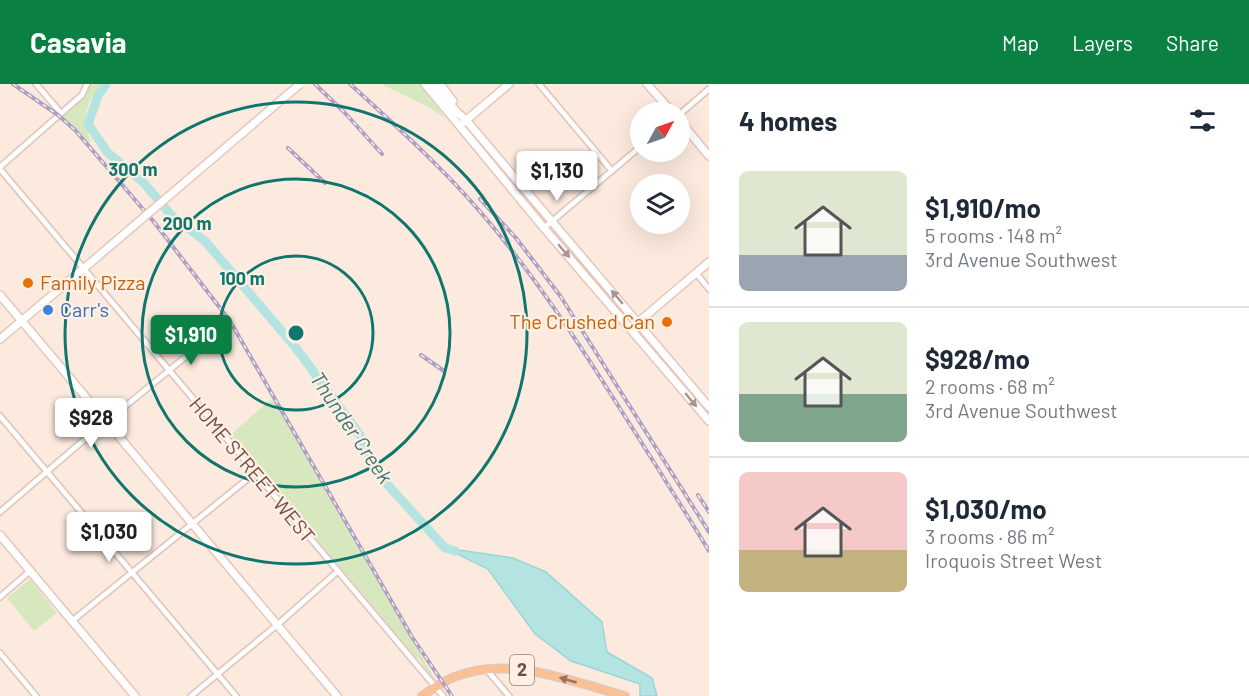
<!DOCTYPE html>
<meta charset="utf-8">
<style>
body{margin:0;font-family:Barlow,sans-serif;background:#f2f2f3;color:#1f2937;height:100vh;display:flex;flex-direction:column;font-size:22px;white-space:nowrap}
*{box-sizing:border-box;margin:0}
p{font-size:20px;color:#747a83}
.icon{flex:none;width:33px;height:33px;fill:none;stroke:currentColor;stroke-width:2;stroke-linecap:round;stroke-linejoin:round}
.map{position:relative;flex:1;overflow:hidden}
.sheet{display:flex;flex-direction:column;background:#fff;width:540px}
.sheet>*{flex:none}
.needle{width:39px;rotate:50deg}
.buttons{position:absolute;left:630px;top:18px;display:grid;gap:12px}
.buttons a{display:grid;place-items:center;width:60px;height:60px;border-radius:50%;background:#fff;box-shadow:0 6px 24px #0002;font-size:30px}
.price{position:absolute;translate:-50% -51px;padding:0 14px;border-radius:6px;background:#fff;color:#222;font-size:20px;line-height:39px;filter:drop-shadow(0 2px 3px #0008)}
.price::after{content:'';position:absolute;left:50%;top:36px;width:18px;height:14px;margin-left:-9px;background:inherit;clip-path:polygon(0 0,100% 0,50% 100%)}
.price.on{background:#0b8043;color:#fff}
ul{padding:0;list-style:none}
li{display:flex;align-items:center;gap:18px;height:150px;padding:0 30px}
li+li{border-top:2px solid #e0e1e3}
li span{display:grid;place-items:center;flex:none;width:168px;height:120px;border-radius:9px;color:#555}
li>.icon{margin-inline-start:auto}
span .icon{width:72px;height:72px;fill:#fffc;stroke-width:1}
li b{font-size:26px}
h2{display:flex;justify-content:space-between;align-items:center;height:72px;padding:0 30px;font-size:26px}
header{display:flex;align-items:center;gap:36px;box-sizing:border-box;height:84px;padding:0 30px;background:#0b8043;color:#fff}
header strong{font-size:28px}
nav{display:flex;gap:33px;margin-inline-start:auto;font-size:21px}
main{display:flex;flex:1;min-height:0}
.map>svg:first-child{display:block}
</style>
<header>
<strong>Casavia</strong>
<nav><a>Map</a><a>Layers</a><a>Share</a></nav>
</header>
<main>
<div class="map">
<svg width="709" height="612" viewBox="0 0 709 612">
<rect width="100%" height="100%" fill="#fceade"/>
<!-- green -->
<path fill="#d7e8be" d="M90,0H101C92,12 83,27 86,42C87,47 89,52 90,57L88,59L60,32L87,9Z
M381,0H420L445,34L430,24Z
M270,316L274,317L436,597C427,594 425,581 418,574L413,573L390,545L386,538L316,455L301,433L229,352Z
M30,495L57,529L34,547L7,514Z"/>
<!-- water -->
<path fill="#b4e4e1" stroke="#9ad6d3" stroke-width="1.5" d="M445,464L513,474L546,488L602,538L607,568L652,594L657,612H640V600L571,577L535,550L488,485Z"/>
<g fill="none" stroke-linecap="round" stroke-linejoin="round">
<!-- river -->
<path stroke="#b4e4e1" stroke-width="9" d="M106,0L98,12L88,40L108,69L143,98L171,131L205,157L296,264L360,351L376,388L445,464L455,467"/>
<defs>
<path id="street" d="M36,0L61,29
M539,0L612,87
M680,30L709,5
M0,83L82,11L87,0
M0,85L443,612
M544,144L640,63
M696,189L709,205
M0,332L236,612
M0,428L78,361L200,261
M0,513L30,487
M72,537L255,389
M0,569L36,612
M487,586L509,612
M191,612L277,541L338,487"/>
<path id="secondary" d="M425,0L544,144L709,337
M433,0L457,28L466,36L709,323
M440,0L453,17
M647,0L672,28
M680,37L709,72
M464,38L509,0
M0,211L337,612
M635,241L709,178
M0,255L89,180
M0,451L135,612"/>
<path id="primary" d="M422,612C432,605 442,598 454,593C510,571 570,597 625,612"/>
</defs>
<!-- street casing -->
<use href="#street" stroke="#e1c7be" stroke-width="8"/>
<!-- secondary casing -->
<use href="#secondary" stroke="#e6c6bb" stroke-width="10"/>
<!-- primary casing -->
<use href="#primary" stroke="#d7cdcb" stroke-width="10"/>
<!-- street -->
<use href="#street" stroke="#fff" stroke-width="4.5"/>
<!-- secondary -->
<use href="#secondary" stroke="#fff" stroke-width="7"/>
<!-- primary -->
<use href="#primary" stroke="#fac196" stroke-width="8"/>
<defs>
<path id="rail" d="M13,0L58,31L75,46L154,138L230,237L412,553L452,612
M315,0L345,29L382,70
M350,0C396,42 442,83 483,131C529,185 567,241 605,301C640,356 675,411 709,467
M288,64L325,99
M480,115L516,154L561,213L709,448
M421,271L444,287
M698,411L709,428"/>
</defs>
<!-- rail casing -->
<use href="#rail" stroke="#ab9fc3" stroke-width="4"/>
<!-- rail -->
<use href="#rail" stroke="#ffefe4" stroke-width="1.5" stroke-dasharray="4.5" stroke-linecap="butt"/>
<defs>
<path id="secondary-bridge" d="M89,180L300,0"/>
</defs>
<!-- secondary-bridge casing -->
<use href="#secondary-bridge" stroke="#e6c6bb" stroke-width="10" stroke-linecap="butt"/>
<!-- secondary-bridge -->
<use href="#secondary-bridge" stroke="#fff" stroke-width="7"/>
</g>
<!-- one-way arrows -->
<defs><path id="oneway-solid" d="M-6-.8H1V-3.2L6.5 0L1 3.2V.8H-6Z" transform="scale(1.5)"/></defs>
<g fill="#aa9591">
<use href="#oneway-solid" transform="translate(564 167) rotate(49)"/>
<use href="#oneway-solid" transform="translate(617 213) rotate(-130)"/>
<use href="#oneway-solid" transform="translate(691 316) rotate(50)"/>
</g>
<use fill="#9a705f" href="#oneway-solid" transform="translate(568 596) rotate(-164)"/>
<!-- distance rings -->
<g fill="none" stroke="#0f766e" stroke-width="3">
<circle cx="296" cy="249" r="77"/>
<circle cx="296" cy="249" r="154"/>
<circle cx="296" cy="249" r="231"/>
</g>
<!-- markers -->
<g fill="#e8710a" stroke="#ffefe4" stroke-width="2">
<circle cx="28" cy="199" r="6"/>
<circle cx="667" cy="238" r="6"/>
</g>
<circle fill="#3f7fe0" stroke="#ffefe4" stroke-width="2" cx="48" cy="226" r="6"/>
<g text-anchor="middle" stroke-width="4.5" stroke-linejoin="round" paint-order="stroke">
<!-- shield labels -->
<rect fill="#ffefe4" stroke="#9c7e76" stroke-width="1.5" x="510" y="571" width="24" height="30" rx="4.5"/>
<g font-size="18" font-weight="bold" fill="#714e47">
<text x="522" y="592">2</text>
</g>
<!-- food labels -->
<g font-size="20" fill="#c56008" stroke="#ffefe4" text-anchor="start">
<text x="40" y="206">Family Pizza</text>
<text x="655" y="245" text-anchor="end">The Crushed Can</text>
</g>
<!-- shop labels -->
<g font-size="20" fill="#366cbe" stroke="#ffefe4" text-anchor="start">
<text x="60" y="233">Carr's</text>
</g>
<!-- street labels -->
<g font-size="20" fill="#714e47" stroke="#ffefe4">
<text transform="translate(252 386) rotate(50)" y="7">HOME STREET WEST</text>
</g>
<!-- water labels -->
<g font-size="21" font-style="italic" fill="#3c7775" stroke="#ffefe4">
<text transform="translate(351 344) rotate(56)" y="7">Thunder Creek</text>
</g>
</g>
<circle cx="296" cy="249" r="9" fill="#0f766e" stroke="#ffefe4" stroke-width="3"/>
<g font-size="18" text-anchor="middle" font-weight="bold" fill="#0f766e" stroke="#ffefe4" stroke-width="4.5" stroke-linejoin="round" paint-order="stroke">
<text x="133" y="92">300 m</text>
<text x="187" y="146">200 m</text>
<text x="242" y="201">100 m</text>
</g>
</svg>
<div class="buttons">
<a><svg class="needle" viewBox="-14 -14 28 28"><path d="M0-13l5 13h-10z" fill="#e53935"/><path d="M0 13l5-13h-10z" fill="#747a83"/></svg></a>
<a><svg class="icon" aria-label="layers" viewBox="0 0 24 24"><path d="M12 4l9 5-9 5-9-5zM3 14l9 5 9-5"/></svg></a>
</div>
<b class="price" style="left:557px;top:118px">$1,130</b>
<b class="price on" style="left:191px;top:282px">$1,910</b>
<b class="price" style="left:91px;top:365px">$928</b>
<b class="price" style="left:109px;top:479px">$1,030</b>
</div>
<section class="sheet">
<h2>4 homes<svg class="icon" aria-label="filters" viewBox="0 0 24 24"><path d="M4 7h16M4 17h16"/><circle cx="9" cy="7" r="2"/><circle cx="15" cy="17" r="2"/></svg></h2>
<ul>
<li><span style="background:linear-gradient(#dfe7d0 70%,#9aa5b1 0)"><svg class="icon" aria-label="home" viewBox="0 0 24 24"><path d="M3 11l9-7 9 7M6 9v11h12V9"/></svg></span><div><b>$1,910/mo</b><p>5 rooms · 148 m²</p><p>3rd Avenue Southwest</p></div></li>
<li><span style="background:linear-gradient(#dfe7d0 60%,#7fa58c 0)"><svg class="icon" aria-label="home" viewBox="0 0 24 24"><path d="M3 11l9-7 9 7M6 9v11h12V9"/></svg></span><div><b>$928/mo</b><p>2 rooms · 68 m²</p><p>3rd Avenue Southwest</p></div></li>
<li><span style="background:linear-gradient(#f6c9c9 65%,#c2b280 0)"><svg class="icon" aria-label="home" viewBox="0 0 24 24"><path d="M3 11l9-7 9 7M6 9v11h12V9"/></svg></span><div><b>$1,030/mo</b><p>3 rooms · 86 m²</p><p>Iroquois Street West</p></div></li>
</ul>
</section>
</main>
